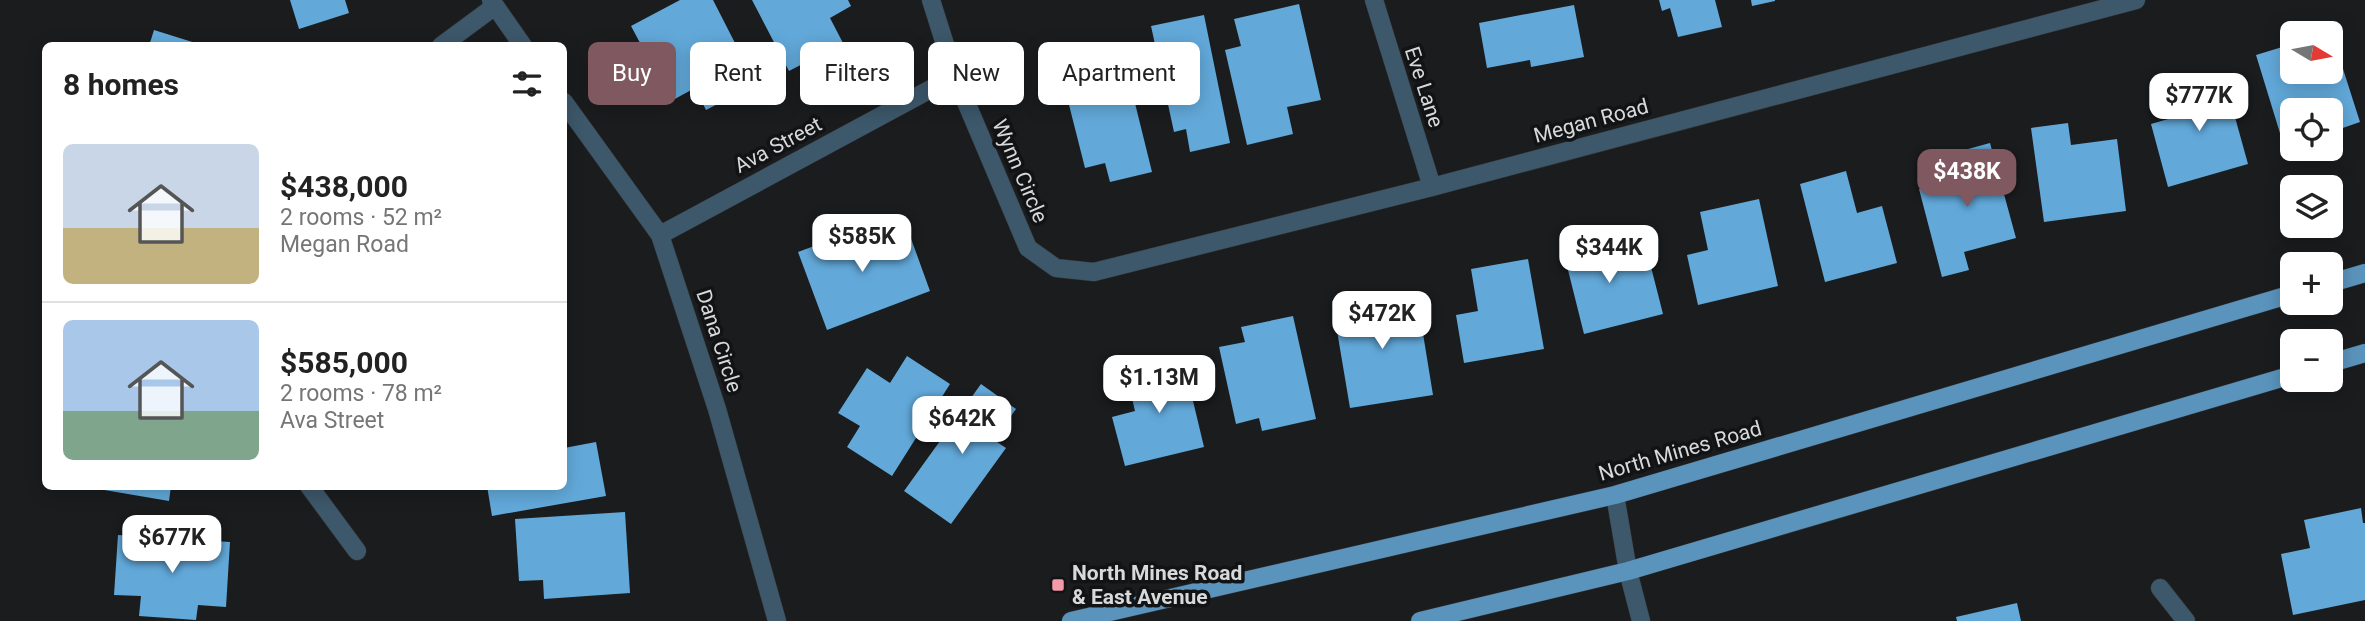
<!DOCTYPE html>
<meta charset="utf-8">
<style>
body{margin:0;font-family:Roboto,sans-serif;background:#f2f2f2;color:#222;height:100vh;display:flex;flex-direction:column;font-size:26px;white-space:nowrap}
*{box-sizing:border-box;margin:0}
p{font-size:23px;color:#767676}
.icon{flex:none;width:38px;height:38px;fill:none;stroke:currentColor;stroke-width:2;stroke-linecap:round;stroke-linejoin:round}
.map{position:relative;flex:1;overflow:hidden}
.side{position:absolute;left:42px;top:42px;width:525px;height:448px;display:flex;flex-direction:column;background:#fff;border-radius:10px;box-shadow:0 4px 18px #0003}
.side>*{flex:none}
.guide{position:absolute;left:588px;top:42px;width:665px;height:63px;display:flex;gap:14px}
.needle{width:46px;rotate:100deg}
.controls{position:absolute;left:2280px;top:21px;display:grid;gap:14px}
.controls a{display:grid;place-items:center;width:63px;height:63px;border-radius:10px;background:#fff;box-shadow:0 4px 18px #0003;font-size:35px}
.price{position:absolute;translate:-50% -60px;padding:0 16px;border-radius:14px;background:#fff;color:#222;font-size:23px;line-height:46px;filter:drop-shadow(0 2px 4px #0008)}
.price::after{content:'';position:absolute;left:50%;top:42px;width:21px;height:16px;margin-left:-10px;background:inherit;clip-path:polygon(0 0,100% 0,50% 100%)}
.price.on{background:#80585f;color:#fff}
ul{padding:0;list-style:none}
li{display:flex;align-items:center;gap:21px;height:175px;padding:0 21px}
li+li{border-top:2px solid #e0e0e0}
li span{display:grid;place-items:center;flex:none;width:196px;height:140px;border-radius:10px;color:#555}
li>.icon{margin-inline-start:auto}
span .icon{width:84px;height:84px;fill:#fffc;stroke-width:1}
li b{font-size:30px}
h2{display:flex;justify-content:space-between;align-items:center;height:84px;padding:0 21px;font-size:30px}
.pill{padding:0 24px;border-radius:10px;background:#fff;box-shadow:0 4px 18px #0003;font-size:24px;line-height:63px}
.pill.on{background:#80585f;color:#fff}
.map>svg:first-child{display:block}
</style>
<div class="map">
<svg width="2365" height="621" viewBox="0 0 2365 621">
<rect width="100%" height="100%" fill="#1a1c1e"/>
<!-- building -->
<path fill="#62a9da" d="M290,0H345L349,13L299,29Z
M680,0H713L756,84L706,110L695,88L671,101L631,26Z
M752,0H848L851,6L830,18L843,43L789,71Z
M1659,0H1715L1722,27L1678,37L1670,8L1662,11Z
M1751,0H1775V1L1752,6Z
M1299,4L1321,100L1287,107L1293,134L1247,145L1225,50L1241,46L1234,19Z
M1574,5L1584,57L1531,67L1530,60L1487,68L1479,23Z
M1204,15L1230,143L1190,152L1186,129L1174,132L1151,26Z
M154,30L202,45V46H149Z
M2292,44V72H2331V49L2336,47L2360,122L2337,130L2340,140L2331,143V110H2292V149H2310L2287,156L2256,55Z
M2223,74L2248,164L2168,187L2151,124L2175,117L2167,90Z
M1107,78L1111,93L1131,87L1152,172L1110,182L1105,163L1085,168L1065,89Z
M2068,123L2071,145L2117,139L2126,211L2044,222L2031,128Z
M1990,143L2016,238L1964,252L1969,270L1942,277L1919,189L1953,180L1946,155Z
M1846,171L1857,213L1882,206L1897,263L1825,282L1800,184Z
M1759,199L1778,286L1698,305L1687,255L1708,250L1700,212Z
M879,222L887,242L909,233L930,291L827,330L798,252Z
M1618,232L1627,269L1650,263L1663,314L1584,334L1562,246Z
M1528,259L1544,349L1464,363L1456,315L1478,311L1471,269Z
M1383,292L1386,308L1418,303L1433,395L1350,408L1332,301Z
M1293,316L1316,419L1262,431L1259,418L1236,424L1219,347L1245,342L1241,327Z
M907,356L950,384L892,476L847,447L860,426L838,413L867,368L890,383Z
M1183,359L1204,447L1125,466L1112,417L1135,411L1126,373Z
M981,384L1016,409L994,440L1006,448L951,524L904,491Z
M596,442L606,496L492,516L487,486H564V448Z
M81,486H171L169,501Z
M2361,508L2363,523H2365V600L2293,615L2281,554L2310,548L2304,520Z
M625,512L630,593L544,599L543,580L519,581L515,519Z
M118,535L230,542L226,607L198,605L196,620L139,616L141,596L114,595Z
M2017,603L2021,621H1957L1956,617Z"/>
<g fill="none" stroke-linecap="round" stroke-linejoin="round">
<defs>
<path id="minor" d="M491,0L523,46
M931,0L955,76L1028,248L1056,268L1094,272L1432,187L2136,0
M1374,0L1432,187
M441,46L495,6
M564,102L660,235L717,409L777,621
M660,235L955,76
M309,486L357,551
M1615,495L1628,571L1641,621
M2160,588L2186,621"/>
<path id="major" d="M2331,283L2365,273
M2331,363L2365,353
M1071,621L1615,495L2292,294
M1420,621L1628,571L2292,375"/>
</defs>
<!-- minor casing -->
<use href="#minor" stroke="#343638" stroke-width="19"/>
<!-- major casing -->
<use href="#major" stroke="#343638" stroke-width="19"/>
<!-- minor -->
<use href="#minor" stroke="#3d586b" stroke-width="18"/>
<!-- major -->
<use href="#major" stroke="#5a94bd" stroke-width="18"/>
</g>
<!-- markers -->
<rect fill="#f39aa9" stroke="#111315" stroke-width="2.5" x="1051" y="578" width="14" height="14" rx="3.5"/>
<g text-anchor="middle" stroke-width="7" stroke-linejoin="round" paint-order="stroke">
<!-- street labels -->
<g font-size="21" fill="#d7d9da" stroke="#111315">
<text transform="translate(1424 87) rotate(72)" y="7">Eve Lane</text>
<text transform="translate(1591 121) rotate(-15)" y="7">Megan Road</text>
<text transform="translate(778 145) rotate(-28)" y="7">Ava Street</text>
<text transform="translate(1020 171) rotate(67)" y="7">Wynn Circle</text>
<text transform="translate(719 341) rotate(72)" y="7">Dana Circle</text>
<text transform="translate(1680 451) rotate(-16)" y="7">North Mines Road</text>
</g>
<!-- poi labels -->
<g font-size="21" font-weight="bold" fill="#d7d9da" stroke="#111315" text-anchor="start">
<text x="1072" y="580">North Mines Road<tspan x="1072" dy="24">&amp; East Avenue</tspan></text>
</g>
</g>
</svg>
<div class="controls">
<a><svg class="needle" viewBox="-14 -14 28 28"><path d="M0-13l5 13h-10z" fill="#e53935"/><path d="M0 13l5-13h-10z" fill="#767676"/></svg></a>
<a><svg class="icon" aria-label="locate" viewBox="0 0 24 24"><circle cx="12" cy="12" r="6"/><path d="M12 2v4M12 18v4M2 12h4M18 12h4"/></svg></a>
<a><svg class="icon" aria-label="layers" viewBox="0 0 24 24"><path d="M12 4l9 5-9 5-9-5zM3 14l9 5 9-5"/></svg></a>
<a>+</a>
<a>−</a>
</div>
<b class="price" style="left:2199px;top:133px">$777K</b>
<b class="price on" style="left:1967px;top:209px">$438K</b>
<b class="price" style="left:862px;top:274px">$585K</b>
<b class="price" style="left:1609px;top:285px">$344K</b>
<b class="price" style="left:1382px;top:351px">$472K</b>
<b class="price" style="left:1159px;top:415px">$1.13M</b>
<b class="price" style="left:962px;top:456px">$642K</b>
<b class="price" style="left:172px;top:575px">$677K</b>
<div class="guide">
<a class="pill on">Buy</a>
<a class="pill">Rent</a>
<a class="pill">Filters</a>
<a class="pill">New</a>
<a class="pill">Apartment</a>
</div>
<section class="side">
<h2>8 homes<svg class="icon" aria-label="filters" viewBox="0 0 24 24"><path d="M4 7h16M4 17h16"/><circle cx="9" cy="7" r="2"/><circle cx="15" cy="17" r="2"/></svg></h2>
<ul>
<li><span style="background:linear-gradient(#c9d6e8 60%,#c2b280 0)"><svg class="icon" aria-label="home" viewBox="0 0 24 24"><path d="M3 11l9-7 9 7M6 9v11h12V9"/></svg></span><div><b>$438,000</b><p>2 rooms · 52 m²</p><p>Megan Road</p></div></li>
<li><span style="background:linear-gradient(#a9c7e8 65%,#7fa58c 0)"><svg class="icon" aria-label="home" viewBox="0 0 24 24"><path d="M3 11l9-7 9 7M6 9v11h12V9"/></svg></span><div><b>$585,000</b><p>2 rooms · 78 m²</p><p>Ava Street</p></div></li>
</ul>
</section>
</div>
